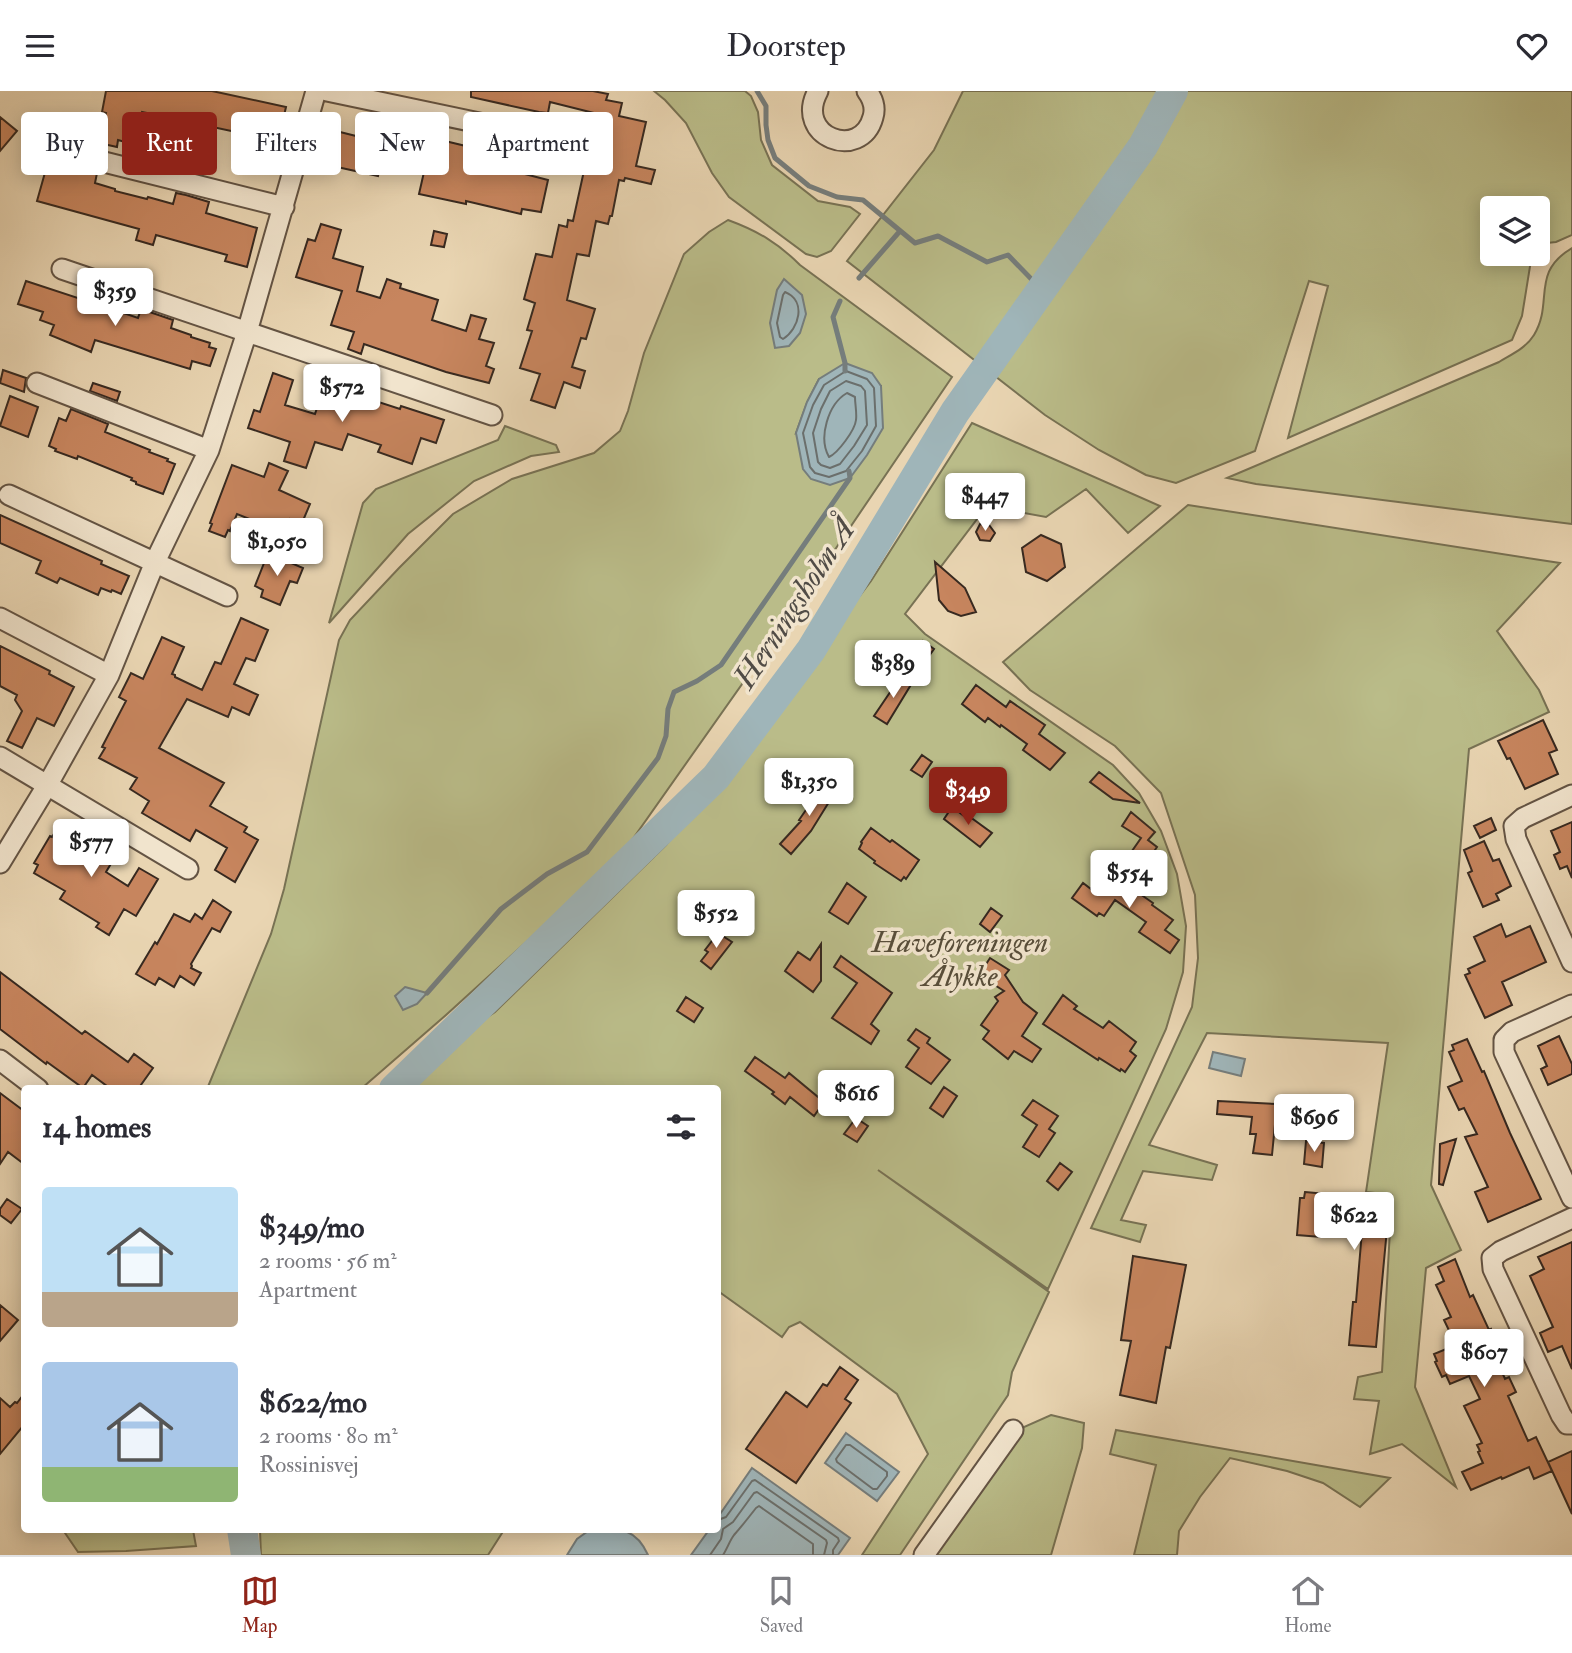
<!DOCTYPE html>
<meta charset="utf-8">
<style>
body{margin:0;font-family:"IM FELL Double Pica",serif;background:#f2f2f3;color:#2b2b33;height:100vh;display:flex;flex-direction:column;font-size:26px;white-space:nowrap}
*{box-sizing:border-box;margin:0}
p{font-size:23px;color:#7c7c81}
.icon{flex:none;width:38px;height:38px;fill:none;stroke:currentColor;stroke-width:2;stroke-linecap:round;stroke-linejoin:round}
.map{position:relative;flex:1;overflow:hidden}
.drawer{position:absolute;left:21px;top:994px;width:700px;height:448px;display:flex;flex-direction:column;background:#fff;border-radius:7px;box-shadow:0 4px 18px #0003}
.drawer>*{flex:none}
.banner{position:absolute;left:21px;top:21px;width:700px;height:63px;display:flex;gap:14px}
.tools{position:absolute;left:1480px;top:105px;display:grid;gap:14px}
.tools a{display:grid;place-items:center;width:70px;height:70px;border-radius:7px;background:#fff;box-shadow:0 4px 18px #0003;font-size:35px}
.price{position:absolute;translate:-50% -60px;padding:0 16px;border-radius:7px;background:#fff;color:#222;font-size:23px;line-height:46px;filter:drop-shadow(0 2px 4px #0008)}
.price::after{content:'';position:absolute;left:50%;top:42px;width:21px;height:16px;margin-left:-10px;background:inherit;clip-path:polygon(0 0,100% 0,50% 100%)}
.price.selected{background:#8f2418;color:#fff}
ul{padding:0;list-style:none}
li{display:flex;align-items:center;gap:21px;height:175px;padding:0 21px}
li span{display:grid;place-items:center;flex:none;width:196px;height:140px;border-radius:7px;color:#555}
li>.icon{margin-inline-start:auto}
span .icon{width:84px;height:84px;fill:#fffc;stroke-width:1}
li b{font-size:30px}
h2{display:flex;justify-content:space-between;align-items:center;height:84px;padding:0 21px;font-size:30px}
.chip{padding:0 24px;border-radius:7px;background:#fff;box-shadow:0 4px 18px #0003;font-size:24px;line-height:63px}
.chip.selected{background:#8f2418;color:#fff}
header{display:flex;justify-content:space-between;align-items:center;height:91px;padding:0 21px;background:#fff;font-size:32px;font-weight:600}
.menu{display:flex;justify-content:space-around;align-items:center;height:98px;border-top:2px solid #e1e1e2;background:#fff;font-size:19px;color:#7c7c81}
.menu a{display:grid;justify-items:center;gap:4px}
.menu .selected{color:#8f2418}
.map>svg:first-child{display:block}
</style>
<header><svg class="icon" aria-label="menu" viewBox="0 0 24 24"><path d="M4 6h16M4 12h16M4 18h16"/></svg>Doorstep<svg class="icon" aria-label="heart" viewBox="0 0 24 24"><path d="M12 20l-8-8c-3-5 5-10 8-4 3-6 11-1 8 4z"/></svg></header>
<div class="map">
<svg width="1572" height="1464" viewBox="0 0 1572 1464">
<rect width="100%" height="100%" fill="#e9d5b2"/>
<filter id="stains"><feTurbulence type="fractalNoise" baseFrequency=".00286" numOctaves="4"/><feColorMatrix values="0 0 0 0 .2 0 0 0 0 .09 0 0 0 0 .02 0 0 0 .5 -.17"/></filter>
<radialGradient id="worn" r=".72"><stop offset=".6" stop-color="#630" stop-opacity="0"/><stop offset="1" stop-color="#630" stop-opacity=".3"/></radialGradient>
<!-- green -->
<path fill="#babc89" stroke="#787254" stroke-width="2" fill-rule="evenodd" d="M654,0H745L751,5L758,21L761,49L772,74L818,110L850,116L860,123L831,160L817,166L806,163L729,106L712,82L686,32L665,9Z
M963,0H1572V144L1556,151L1538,153V117H1493V163H1532L1522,225L1512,249L1288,347L1328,195L1309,190L1255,360L1176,392L1146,384L1099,359L1045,324L847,170L934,59Z
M728,129C758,140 778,152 800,174L952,286L788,528L620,766L446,924L362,997L207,998L271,843L284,798L339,549L350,529L399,477L453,423L512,388L594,362L620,340L628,320L644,262L684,163L709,141ZM819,288L881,295V312L796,342L807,312Z
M1572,157V433L1256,393L1227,387L1499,271C1512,263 1526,257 1534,244C1554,211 1530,182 1572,157Z
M972,332L1160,415L1128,442L1086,398L1046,426L987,415L905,523L925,543L1113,674L1139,702L1161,740L1177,783L1186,835L1183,881L1166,938L1048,1198L878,1079L1049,1201L1012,1281L1008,1304L900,1464H862L928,1363L897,1303L800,1231L789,1236L782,1246L718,1200V998H380L495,921L666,754L758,639L871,490Z
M505,335L556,354L559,361L531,365L474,390L408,443L329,532L363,412L376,398L498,349Z
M1188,414L1560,472L1497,540L1539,599L1549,621L1469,658L1431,1094L1461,1159L1426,1177L1415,1296L1456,1396L1402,1353L1370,1363L1379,1310L1354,1308L1358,1286L1382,1281L1392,1104L1366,1101L1388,952L1207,942L1149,1054L1217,1074L1212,1089L1143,1080L1121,1129L1146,1134L1140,1151L1091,1137L1192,916L1198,867L1195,804L1161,702L1115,655L1030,599L1003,571Z
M1051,1324L1084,1332L1082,1357L1051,1464H935L1024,1336Z
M1116,1339L1390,1387L1360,1416L1323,1392L1287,1380L1230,1367L1200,1406L1179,1440L1177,1464H1134L1156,1374L1110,1363Z
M63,1439H193L196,1455L126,1460L78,1461Z
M260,1439V1438L504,1439L488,1464H261Z"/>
<!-- water -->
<path fill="#9fb5b9" stroke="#757d7c" stroke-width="2" d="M784,188L802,204L806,223L800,242L789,255L775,257L770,232L777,199Z
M845,272L872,282L881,295L883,337L867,364L850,387L830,394L811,388L803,378L796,342L807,311L819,288Z
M405,896L427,902L417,913L403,919L395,905Z
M1213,961L1245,968L1241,985L1209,977Z
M846,1342L899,1381L877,1410L825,1372Z
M752,1377L850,1447L838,1464H691L709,1439L718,1438V1426Z
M591,1438C618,1438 635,1435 648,1464H567L577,1448Z"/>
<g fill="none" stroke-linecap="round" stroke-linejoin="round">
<!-- shore -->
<path stroke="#6b6f6c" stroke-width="2" d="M785,201C807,210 799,238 783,248L780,246L777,232L783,204Z
M846,280L867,288L874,297L876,335L862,360L846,380L829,386L815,382L810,376L803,342L813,314L824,294Z
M846,290L861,295L865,300L867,334L854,355L840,373L830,377L821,374L818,371L813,342L821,318L830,300Z
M847,302L855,306C855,313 857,322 856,329C855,339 838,362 829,366C818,347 828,313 847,302Z
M846,1354H850L887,1381V1385L877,1398H873L837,1371L836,1368Z
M718,1429L726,1426L752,1390L755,1389L838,1447L839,1450L833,1459V1464
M710,1464L721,1448L723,1438L733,1431L754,1402L757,1401L826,1449L827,1452L824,1464
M723,1464C727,1458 730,1449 734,1444C742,1435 749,1426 756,1417L759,1415L813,1453V1464"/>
<!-- stream -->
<path stroke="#757d7c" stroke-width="5" d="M757,0L766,15V34L768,49L775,67L809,95L837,106L863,109L915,152L938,145L987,171L1008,164L1041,198
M859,187L900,140
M840,210L833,226L845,272V280
M427,902L501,818L547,783L587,761L658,667L666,645L668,618L674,601L697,590L721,574L850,387L849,380"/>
<!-- river -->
<path stroke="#9fb5b9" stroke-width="30" d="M394,998L716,686L811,559L955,321L1143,55L1173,0
M242,1438L246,1464"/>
</g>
<!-- building -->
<path fill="#c7855e" stroke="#372920" stroke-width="2" d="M106,0H212L286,16L278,50L142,21L133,53L118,49L117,56L99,52L106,22L102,21Z
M471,0H593L608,3L606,9L622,12L619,25L646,31L636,75L655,79L651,93L625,87L624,90L619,89L612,125H610L608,133L596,130L589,165L577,163L567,209L595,218L586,248L581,247L572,276L585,280L580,297L564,291L555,317L531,309L540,283L520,277L532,240L527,239L535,212L524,208L536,163L552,166L559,134L567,136L568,129L573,130L587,66L592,67L602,24L550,11L548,22L539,21L471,6Z
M0,26L17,40L0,60Z
M363,33L415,44L409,68L383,62L378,85L328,74L336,40L360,46Z
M62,43L76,47L68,72L87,77L97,82L95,92L115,98V100L147,108L148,106L173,113L176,102L186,104L209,111L206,122L257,137L247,176L225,170L227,164L156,144L153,154L136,149L139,138L37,110L46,78L42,77L47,57L57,60Z
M445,50L520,68L517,81L548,89L541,121L522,118L521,123L466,110V113L419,103L424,81L414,79L418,60L442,66Z
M321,133L341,139L333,167L363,176L357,200L380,207L387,188L401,193L400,197L438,209L432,229L466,240L471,224L486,228L479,248L494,252L486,275L494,278L489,292L446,281L364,253L361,263L348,258L354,241L331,234L342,200L296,186L308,148L315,150Z
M434,140L447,143L444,156L431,154Z
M26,190L81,208L80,210L105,219L106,216L138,227L141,218L173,229L171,237L191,244V246L210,252L209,256L216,258L210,275L192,270L190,278L95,249L91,261L89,260L50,244L54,234L40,229L43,221L18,213Z
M3,279L26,287L24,301L0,292Z
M273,282L293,289L285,314L315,323L323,299L356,310L357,304L400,318L401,315L444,329L436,352L421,347L412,373L378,361L381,354L348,343L342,359L315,351L306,377L284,370L290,351L248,337L254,319L260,321Z
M93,292L120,301L117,310L90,300Z
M10,305L38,316L28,346L0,335Z
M71,318L108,333L105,341L150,359L149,361L168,368L167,370L175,373L163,403L136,393V391L131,389L132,387L78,365L77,368L55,360L56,358L49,355L59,327L66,330Z
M269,372L288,380L279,399L310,413L302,432L290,428L281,450L259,441L262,433L237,423L230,440L228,439L225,446L209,440L212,433L210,432L232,374L264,386Z
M0,424L102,470L101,473L129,485L121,503L112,499L111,501L101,497L98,504L60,487L57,492L36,482L41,470L0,452Z
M980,433L989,434L995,442L990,450L980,449L976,441Z
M1041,444L1061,453L1065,476L1047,490L1026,481L1022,457Z
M268,462L303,477L297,492L290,490L280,514L261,506L263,499L255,495Z
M935,471L965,497L976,521L961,525L948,520L939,509Z
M241,527L268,539L255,570L246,567L234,593L258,604L249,624L232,616L228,626L187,608L159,657L224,692L210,715L247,736L244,741L258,749L235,791L215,779L227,757L196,739L190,750L142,722L149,710L130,698L137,687L99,667L105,657L102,656L126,610L119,606L131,582L143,588L162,546L184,556L172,583L175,584V586L202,599L215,571L221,573Z
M923,550L934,558L917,582L906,575Z
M0,555L50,580L49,583L74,596L54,635L37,627L22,657L7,650L22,620L15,609L17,604L0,595Z
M901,585L912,592L887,633L874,625Z
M976,594L1006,616L1010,610L1045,634L1039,643L1065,662L1050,679L1023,659L1027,653L1001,634L1000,636L988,627L985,631L962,613Z
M1543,629L1557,659L1549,662L1558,683L1525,698L1510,667L1507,668L1498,650Z
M922,664L932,671L922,686L911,679Z
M1099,681L1140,712L1113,708L1090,691Z
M826,690L837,698L811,740L791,763L780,753L801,730L799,729Z
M952,716L964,725L966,723L992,742L980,756L944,728Z
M1131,721L1155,741L1148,749L1157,756L1137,785L1126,777L1136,763L1132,760L1141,747L1122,735Z
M1491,727L1496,739L1480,747L1474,735Z
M1572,731V787L1567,775L1560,778L1554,764L1560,761L1551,740Z
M60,733L115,766L106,781L128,795L139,777L158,788L136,825L124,818L109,844L96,836L99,832L60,808L65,800L34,782L38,774L34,772L50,745L52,746Z
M871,737L890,751L892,749L919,769L906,788L904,786L901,790L874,772L875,770L859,758L862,752L861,751Z
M1484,750L1493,770L1499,768L1511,795L1496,803L1499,809L1483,816L1468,782L1472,780L1464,759Z
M1112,789L1118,793L1120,789L1153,812L1152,814L1173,829L1165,839L1179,849L1170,862L1139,841L1146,831L1115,809L1104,825L1099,822L1097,825L1072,807L1083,792L1091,798L1096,791L1106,798Z
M847,792L866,806L848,833L829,821Z
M213,809L231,821L220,841L212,837L191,873L192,875L191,877L201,882L194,894L180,885L174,896L159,887L155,894L136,883L155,851L157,853L174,823L190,831L195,823L202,828Z
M991,817L1002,825L990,841L980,833Z
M1501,833L1506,846L1530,835L1546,871L1502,891L1512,914L1485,927L1465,884L1470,882L1468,878L1485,870L1474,846Z
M718,842L732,851L711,878L701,870L708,861L705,859Z
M821,853V890L813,901L785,880L798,861L810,869Z
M841,865L892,902L871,933L879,940L871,953L832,927L857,892L834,876Z
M990,867L1009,879L1005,884L1023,911L1037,922L1022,945L1041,958L1032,971L1014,960L1008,968L983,948L989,940L981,934L998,910L995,906L1004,900L979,884Z
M0,881L82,943L85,940L128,971L134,963L153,977L138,998H111L92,984L83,997L47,971L46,973L0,938Z
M1063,904L1077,915L1074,918L1103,937L1109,930L1136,951L1130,960L1136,965L1125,981L1121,978L1120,980L1099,967L1098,969L1043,933Z
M686,906L703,917L694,931L677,920Z
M916,938L930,947L927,952L950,969L931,993L906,976L919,957L908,949Z
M1559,945L1572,973V983L1548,994L1541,978L1547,975L1538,955Z
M1467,948L1482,981L1484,980L1510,1042L1541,1108L1488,1131L1475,1101L1488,1096L1465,1046L1477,1043L1464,1017L1459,1019L1448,996L1462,990L1449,961L1454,959L1452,954Z
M755,966L785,987L789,982L824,1011L814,1025L790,1006L785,1013L772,1003L774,1001L745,980Z
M944,996L957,1005L943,1026L930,1017Z
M0,1002L24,1020V1073L8,1061L0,1073Z
M1033,1009L1058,1025L1049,1038L1055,1042L1039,1066L1023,1056L1037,1034L1022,1024Z
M1218,1010L1277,1013L1272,1064L1253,1062L1256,1043H1250L1252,1026L1217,1023Z
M856,1027L868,1035L857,1051L844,1043Z
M1456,1048L1443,1094L1439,1093L1440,1053Z
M1306,1050L1324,1052L1322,1076L1304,1073Z
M1060,1072L1072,1081L1058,1099L1047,1090Z
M1305,1101L1369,1107L1368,1114L1389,1116L1376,1256L1349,1254L1353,1211H1356L1362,1140L1322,1136L1321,1146L1297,1144L1300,1107H1304Z
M7,1108L22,1118L11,1132L0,1124V1118Z
M1572,1151V1278L1562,1255L1548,1261L1540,1242L1553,1236L1530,1185L1544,1178L1538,1166Z
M1133,1165L1186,1174L1170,1257L1166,1256L1156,1312L1120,1304L1131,1250L1121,1249Z
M1455,1168L1470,1206L1473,1204L1489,1239L1491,1238L1497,1253L1486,1258L1497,1282L1502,1281L1505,1288L1509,1286L1516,1301L1508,1305L1528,1350L1536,1346L1552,1380L1534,1388L1529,1376L1502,1388L1501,1386L1471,1399L1462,1381L1483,1372L1478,1361L1480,1360L1477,1354L1482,1352L1464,1315L1480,1308L1469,1285L1450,1293L1446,1284L1442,1286L1435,1271L1437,1270L1434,1263L1456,1254L1444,1229L1451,1226L1436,1194L1444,1190L1438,1176Z
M0,1214L18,1229L0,1250Z
M840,1276L858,1289L845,1308L851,1312L796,1392L746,1358L786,1301L807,1316L823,1293L827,1295Z
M24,1303V1334L0,1363V1307L10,1316L15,1311L17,1312Z
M1572,1360V1423L1548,1371Z"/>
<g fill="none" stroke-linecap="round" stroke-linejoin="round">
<defs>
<path id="street" d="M327,0L570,51
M818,0C793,46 861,71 873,26C876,16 873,8 867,0
M96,69L284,116
M62,178L492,324
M37,292L209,359
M9,404L227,505
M0,527L109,584
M0,666L188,778
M1572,704L1523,727L1514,735L1516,748L1572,871
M0,772L48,693L109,584L155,471L209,359L247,241L316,0
M1572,914L1512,941L1504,949V961L1572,1107
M0,969L38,998
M1572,1127L1501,1160L1492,1167L1493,1178L1561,1324L1567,1333H1572
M924,1464L1013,1339"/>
</defs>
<!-- street casing -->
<use href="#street" stroke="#645444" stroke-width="23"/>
<!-- street -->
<use href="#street" stroke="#f1e4cd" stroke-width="19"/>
</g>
<g text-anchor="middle" stroke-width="7" stroke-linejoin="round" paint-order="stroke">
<!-- park labels -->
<g font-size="30" font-style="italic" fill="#584e3a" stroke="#f1e4cd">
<text x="960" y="861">Haveforeningen<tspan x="960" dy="34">Ålykke</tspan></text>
</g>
<!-- water labels -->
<g font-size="32" font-style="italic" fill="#514c46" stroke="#f1e4cd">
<text transform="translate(794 512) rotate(-57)" y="11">Herningsholm Å</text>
</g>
</g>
<rect width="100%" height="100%" filter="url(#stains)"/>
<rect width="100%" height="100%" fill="url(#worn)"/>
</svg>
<div class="tools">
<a><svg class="icon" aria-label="layers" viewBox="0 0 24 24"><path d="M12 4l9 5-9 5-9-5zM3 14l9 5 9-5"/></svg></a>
</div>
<b class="price" style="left:115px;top:237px">$359</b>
<b class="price" style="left:342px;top:333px">$572</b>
<b class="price" style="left:985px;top:442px">$447</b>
<b class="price" style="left:277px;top:487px">$1,050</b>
<b class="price" style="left:893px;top:609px">$389</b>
<b class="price" style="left:809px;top:727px">$1,350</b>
<b class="price selected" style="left:968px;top:736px">$349</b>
<b class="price" style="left:91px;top:788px">$577</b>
<b class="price" style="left:1129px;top:819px">$554</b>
<b class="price" style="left:716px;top:859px">$552</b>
<b class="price" style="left:856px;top:1039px">$616</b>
<b class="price" style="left:1314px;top:1063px">$696</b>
<b class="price" style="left:1354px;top:1161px">$622</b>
<b class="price" style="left:1484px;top:1298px">$607</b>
<div class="banner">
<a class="chip">Buy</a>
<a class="chip selected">Rent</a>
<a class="chip">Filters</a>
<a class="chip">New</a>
<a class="chip">Apartment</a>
</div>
<section class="drawer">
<h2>14 homes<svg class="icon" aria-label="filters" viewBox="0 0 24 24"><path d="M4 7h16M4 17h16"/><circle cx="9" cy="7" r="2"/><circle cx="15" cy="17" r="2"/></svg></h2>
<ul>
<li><span style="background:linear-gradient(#bfe0f5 75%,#b9a48a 0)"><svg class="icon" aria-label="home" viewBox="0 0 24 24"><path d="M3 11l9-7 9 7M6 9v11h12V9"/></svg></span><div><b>$349/mo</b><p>2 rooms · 56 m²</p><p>Apartment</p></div></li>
<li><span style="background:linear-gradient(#a9c7e8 75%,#8fb573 0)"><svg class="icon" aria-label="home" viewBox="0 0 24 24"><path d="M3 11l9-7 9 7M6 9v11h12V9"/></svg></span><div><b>$622/mo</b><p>2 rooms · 80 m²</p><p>Rossinisvej</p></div></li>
</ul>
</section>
</div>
<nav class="menu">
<a class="selected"><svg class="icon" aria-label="map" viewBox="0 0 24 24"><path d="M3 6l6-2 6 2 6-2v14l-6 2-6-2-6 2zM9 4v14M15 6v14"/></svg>Map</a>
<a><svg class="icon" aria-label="saved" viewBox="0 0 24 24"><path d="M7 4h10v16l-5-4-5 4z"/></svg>Saved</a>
<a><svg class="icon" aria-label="home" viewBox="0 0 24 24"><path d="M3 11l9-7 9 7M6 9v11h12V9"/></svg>Home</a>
</nav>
